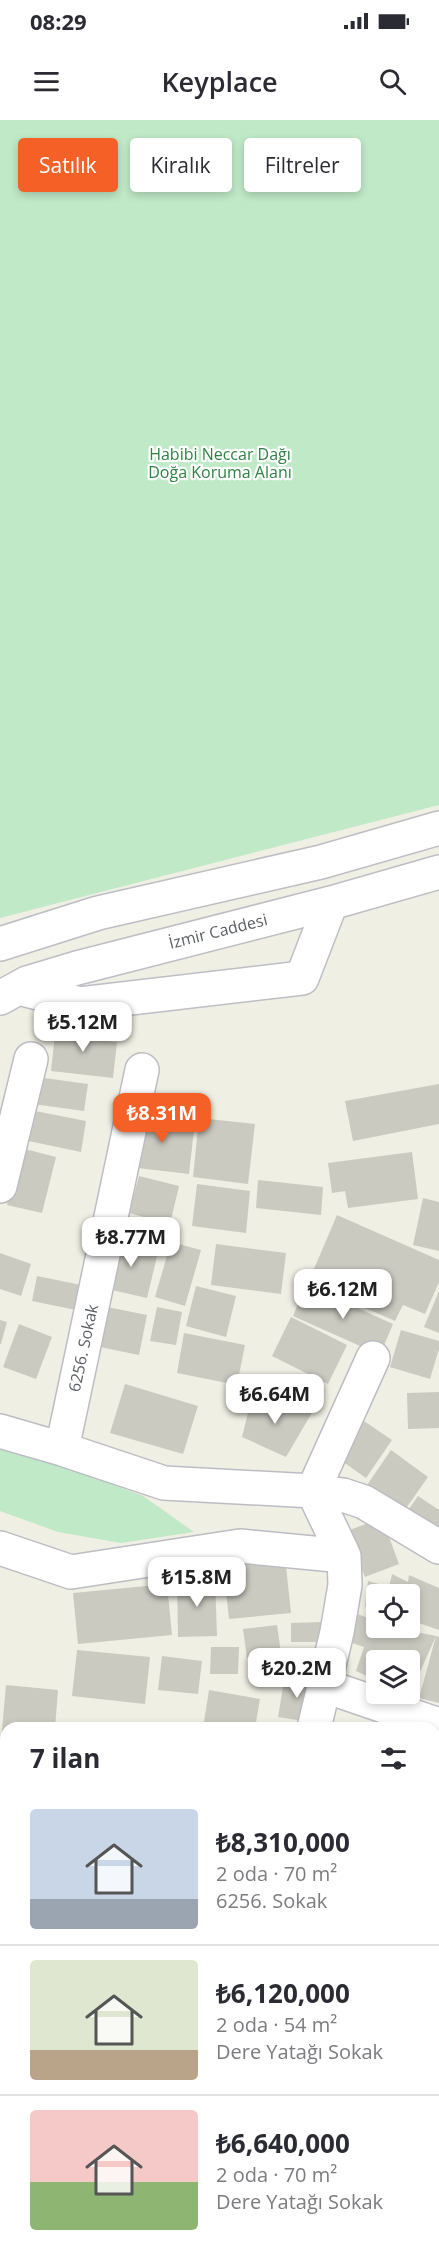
<!DOCTYPE html>
<html lang="tr">
<meta charset="utf-8">
<style>
body{margin:0;font-family:"Open Sans",sans-serif;background:#f2f2f3;color:#2b2b33;height:100vh;display:flex;flex-direction:column;font-size:22px;white-space:nowrap}
*{box-sizing:border-box;margin:0}
p{font-size:20px;color:#7c7c81}
.icon{flex:none;width:33px;height:33px;fill:none;stroke:currentColor;stroke-width:2;stroke-linecap:round;stroke-linejoin:round}
.map{position:relative;flex:1;overflow:hidden}
.drawer{position:absolute;left:0px;top:1602px;width:440px;height:534px;display:flex;flex-direction:column;background:#fff;border-radius:18px 18px 0 0;box-shadow:0 3px 9px #0003}
.drawer>*{flex:none}
.top-card{position:absolute;left:18px;top:18px;width:404px;height:54px;display:flex;gap:12px}
.tools{position:absolute;left:366px;top:1464px;display:grid;gap:12px}
.tools a{display:grid;place-items:center;width:54px;height:54px;border-radius:6px;background:#fff;box-shadow:0 3px 9px #0003;font-size:30px}
.price{position:absolute;translate:-50% -51px;padding:0 14px;border-radius:12px;background:#fff;color:#222;font-size:20px;line-height:39px;filter:drop-shadow(0 2px 3px #0008)}
.price::after{content:'';position:absolute;left:50%;top:36px;width:18px;height:14px;margin-left:-9px;background:inherit;clip-path:polygon(0 0,100% 0,50% 100%)}
.price.on{background:#f46025;color:#fff}
ul{padding:0;list-style:none}
li{display:flex;align-items:center;gap:18px;height:150px;padding:0 30px}
li+li{border-top:2px solid #e1e1e2}
li span{display:grid;place-items:center;flex:none;width:168px;height:120px;border-radius:6px;color:#555}
li>.icon{margin-inline-start:auto}
span .icon{width:72px;height:72px;fill:#fffc;stroke-width:1}
li b{font-size:26px}
h2{display:flex;justify-content:space-between;align-items:center;height:72px;padding:0 30px;font-size:26px}
.tag{padding:0 21px;border-radius:6px;background:#fff;box-shadow:0 3px 9px #0003;font-size:21px;line-height:54px}
.tag.on{background:#f46025;color:#fff}
.status{display:flex;justify-content:space-between;align-items:center;height:42px;padding:0 30px;background:#fff;direction:ltr}
.status svg{height:16px;fill:currentColor}
header{display:flex;justify-content:space-between;align-items:center;height:78px;padding:0 30px;background:#fff;font-size:27px;font-weight:600}
.map>svg:first-child{display:block}
</style>
<div class="status"><b>08:29</b><svg viewBox="0 0 49 12"><path d="M0 12V9h3v3zM5 12V6h3v6zM10 12V3h3v9zM15 12V0h3v12zM26 1h20v11H26zM47 4h2v5h-2z"/></svg></div>
<header><svg class="icon" aria-label="menu" viewBox="0 0 24 24"><path d="M4 6h16M4 12h16M4 18h16"/></svg>Keyplace<svg class="icon" aria-label="search" viewBox="0 0 24 24"><circle cx="10" cy="10" r="6"/><path d="M15 15l6 6"/></svg></header>
<div class="map">
<svg width="439" height="2136" viewBox="0 0 439 2136">
<rect width="100%" height="100%" fill="#f0efe4"/>
<!-- green -->
<path fill="#bfe9c7" d="M0,0H439V685L0,798Z
M0,1322L143,1376L194,1412L121,1423L58,1412L0,1391Z"/>
<!-- building -->
<path fill="#cbcac1" d="M56,905L96,909L95,920L117,922L113,958L51,951Z
M37,957L88,964L84,991L33,984Z
M439,964V1004L353,1021L345,981Z
M30,990L86,1001L81,1032L24,1020Z
M135,994L195,1001L189,1054L129,1047Z
M199,998L255,1004L248,1064L193,1057Z
M21,1028L56,1037L42,1093L7,1085Z
M412,1032L418,1079L348,1088L345,1071L332,1073L328,1043Z
M139,1056L179,1066L170,1104L129,1093Z
M258,1060L323,1067L321,1095L256,1088Z
M197,1064L250,1071L246,1113L192,1106Z
M423,1078L439,1082V1131L413,1125Z
M337,1095L439,1140V1162L425,1194L403,1185L395,1201L308,1163Z
M115,1117L159,1128L147,1178L103,1168Z
M171,1122L201,1130L185,1186L155,1177Z
M216,1124L286,1133L281,1174L211,1165Z
M0,1133L31,1144L21,1176L0,1169Z
M37,1156L86,1166L81,1191L32,1181Z
M306,1165L393,1204L380,1235L293,1196Z
M196,1166L236,1176L226,1217L186,1206Z
M439,1171V1213L424,1207Z
M102,1186L147,1195L139,1235L95,1226Z
M157,1187L182,1192L176,1225L150,1221Z
M291,1197L347,1225L328,1264L272,1236Z
M0,1200L7,1202L1,1224H0Z
M19,1204L52,1217L36,1259L3,1247Z
M401,1210L439,1221V1229L430,1259L390,1247Z
M184,1213L245,1225L237,1265L177,1253Z
M125,1264L198,1286L183,1334L110,1313Z
M439,1272V1308L408,1309L407,1273Z
M252,1276L313,1291L286,1337L242,1317Z
M358,1297L392,1320L366,1358L332,1334Z
M391,1330L428,1357L402,1394L365,1368Z
M418,1376L439,1390V1417L404,1396Z
M382,1398L399,1444L365,1457L347,1411Z
M285,1437L291,1493L229,1499L223,1443Z
M392,1454L408,1462L409,1455L439,1468V1510L410,1500V1474H376V1490L365,1487L368,1461L389,1467Z
M215,1459L217,1516L178,1517L177,1460Z
M167,1464L172,1515L78,1524L73,1473Z
M347,1490L376,1501V1508H396L436,1516L411,1572L410,1571V1540H376V1560L356,1551L364,1527L340,1519Z
M322,1502V1522H291V1503Z
M277,1505L281,1533L247,1538L243,1509Z
M436,1516L439,1517V1583L419,1578Z
M211,1527H239L238,1554H210Z
M77,1530L150,1537L145,1584L72,1576Z
M162,1536L202,1541L198,1574L158,1570Z
M285,1555L317,1560L310,1602L278,1597Z
M6,1565L58,1570L55,1608H6V1632H0Z
M209,1570L260,1579L255,1608H203Z
M329,1602L364,1607V1608H329Z
M5,1657H6V1678L2,1677Z
M434,1770L439,1772V1800L437,1809L434,1808Z
M6,1855V1886L0,1884V1873Z
M434,1947L439,1948V2016L434,2015Z
M434,2049L439,2050V2121H434Z"/>
<g fill="none" stroke-linecap="round" stroke-linejoin="round">
<defs>
<path id="street" d="M0,1066L31,939
M0,1311L62,1329L164,1363L313,1371L343,1375L364,1382L439,1427
M62,1329L142,950
M0,1428L71,1452L240,1426L344,1436
M325,1566L439,1605
M314,1608L337,1512L345,1465L344,1436L313,1371L373,1238
M0,1755H6
M434,1758L439,1756
M434,1900H439
M183,2136L185,2130"/>
<path id="secondary" d="M0,824L98,793L321,742L439,708
M19,868L80,884L302,858L331,783
M0,878L27,863L77,848L331,783L439,752"/>
</defs>
<!-- street casing -->
<use href="#street" stroke="#bcbdc4" stroke-width="36"/>
<!-- secondary casing -->
<use href="#secondary" stroke="#bdbec6" stroke-width="36"/>
<!-- street -->
<use href="#street" stroke="#fff" stroke-width="33"/>
<!-- secondary -->
<use href="#secondary" stroke="#fff" stroke-width="33"/>
</g>
<g text-anchor="middle" stroke-width="4.5" stroke-linejoin="round" paint-order="stroke">
<!-- park labels -->
<g font-size="16" fill="#2f8243" stroke="#fff">
<text x="220" y="340">Habibi Neccar Dağı<tspan x="220" dy="18">Doğa Koruma Alanı</tspan></text>
</g>
<!-- street labels -->
<g font-size="16" fill="#5c5e66" stroke="#fff">
<text transform="translate(218 811) rotate(-14)" y="6">İzmir Caddesi</text>
<text transform="translate(83 1228) rotate(-78)" y="6">6256. Sokak</text>
</g>
</g>
</svg>
<div class="tools">
<a><svg class="icon" aria-label="locate" viewBox="0 0 24 24"><circle cx="12" cy="12" r="6"/><path d="M12 2v4M12 18v4M2 12h4M18 12h4"/></svg></a>
<a><svg class="icon" aria-label="layers" viewBox="0 0 24 24"><path d="M12 4l9 5-9 5-9-5zM3 14l9 5 9-5"/></svg></a>
</div>
<b class="price" style="left:83px;top:933px">₺5.12M</b>
<b class="price on" style="left:162px;top:1024px">₺8.31M</b>
<b class="price" style="left:131px;top:1148px">₺8.77M</b>
<b class="price" style="left:343px;top:1200px">₺6.12M</b>
<b class="price" style="left:275px;top:1305px">₺6.64M</b>
<b class="price" style="left:197px;top:1488px">₺15.8M</b>
<b class="price" style="left:297px;top:1579px">₺20.2M</b>
<div class="top-card">
<a class="tag on">Satılık</a>
<a class="tag">Kiralık</a>
<a class="tag">Filtreler</a>
</div>
<section class="drawer">
<h2>7 ilan<svg class="icon" aria-label="filters" viewBox="0 0 24 24"><path d="M4 7h16M4 17h16"/><circle cx="9" cy="7" r="2"/><circle cx="15" cy="17" r="2"/></svg></h2>
<ul>
<li><span style="background:linear-gradient(#c9d6e8 75%,#9aa5b1 0)"><svg class="icon" aria-label="home" viewBox="0 0 24 24"><path d="M3 11l9-7 9 7M6 9v11h12V9"/></svg></span><div><b>₺8,310,000</b><p>2 oda · 70 m²</p><p>6256. Sokak</p></div></li>
<li><span style="background:linear-gradient(#dfe7d0 75%,#b9a48a 0)"><svg class="icon" aria-label="home" viewBox="0 0 24 24"><path d="M3 11l9-7 9 7M6 9v11h12V9"/></svg></span><div><b>₺6,120,000</b><p>2 oda · 54 m²</p><p>Dere Yatağı Sokak</p></div></li>
<li><span style="background:linear-gradient(#f6c9c9 60%,#8fb573 0)"><svg class="icon" aria-label="home" viewBox="0 0 24 24"><path d="M3 11l9-7 9 7M6 9v11h12V9"/></svg></span><div><b>₺6,640,000</b><p>2 oda · 70 m²</p><p>Dere Yatağı Sokak</p></div></li>
</ul>
</section>
</div>
